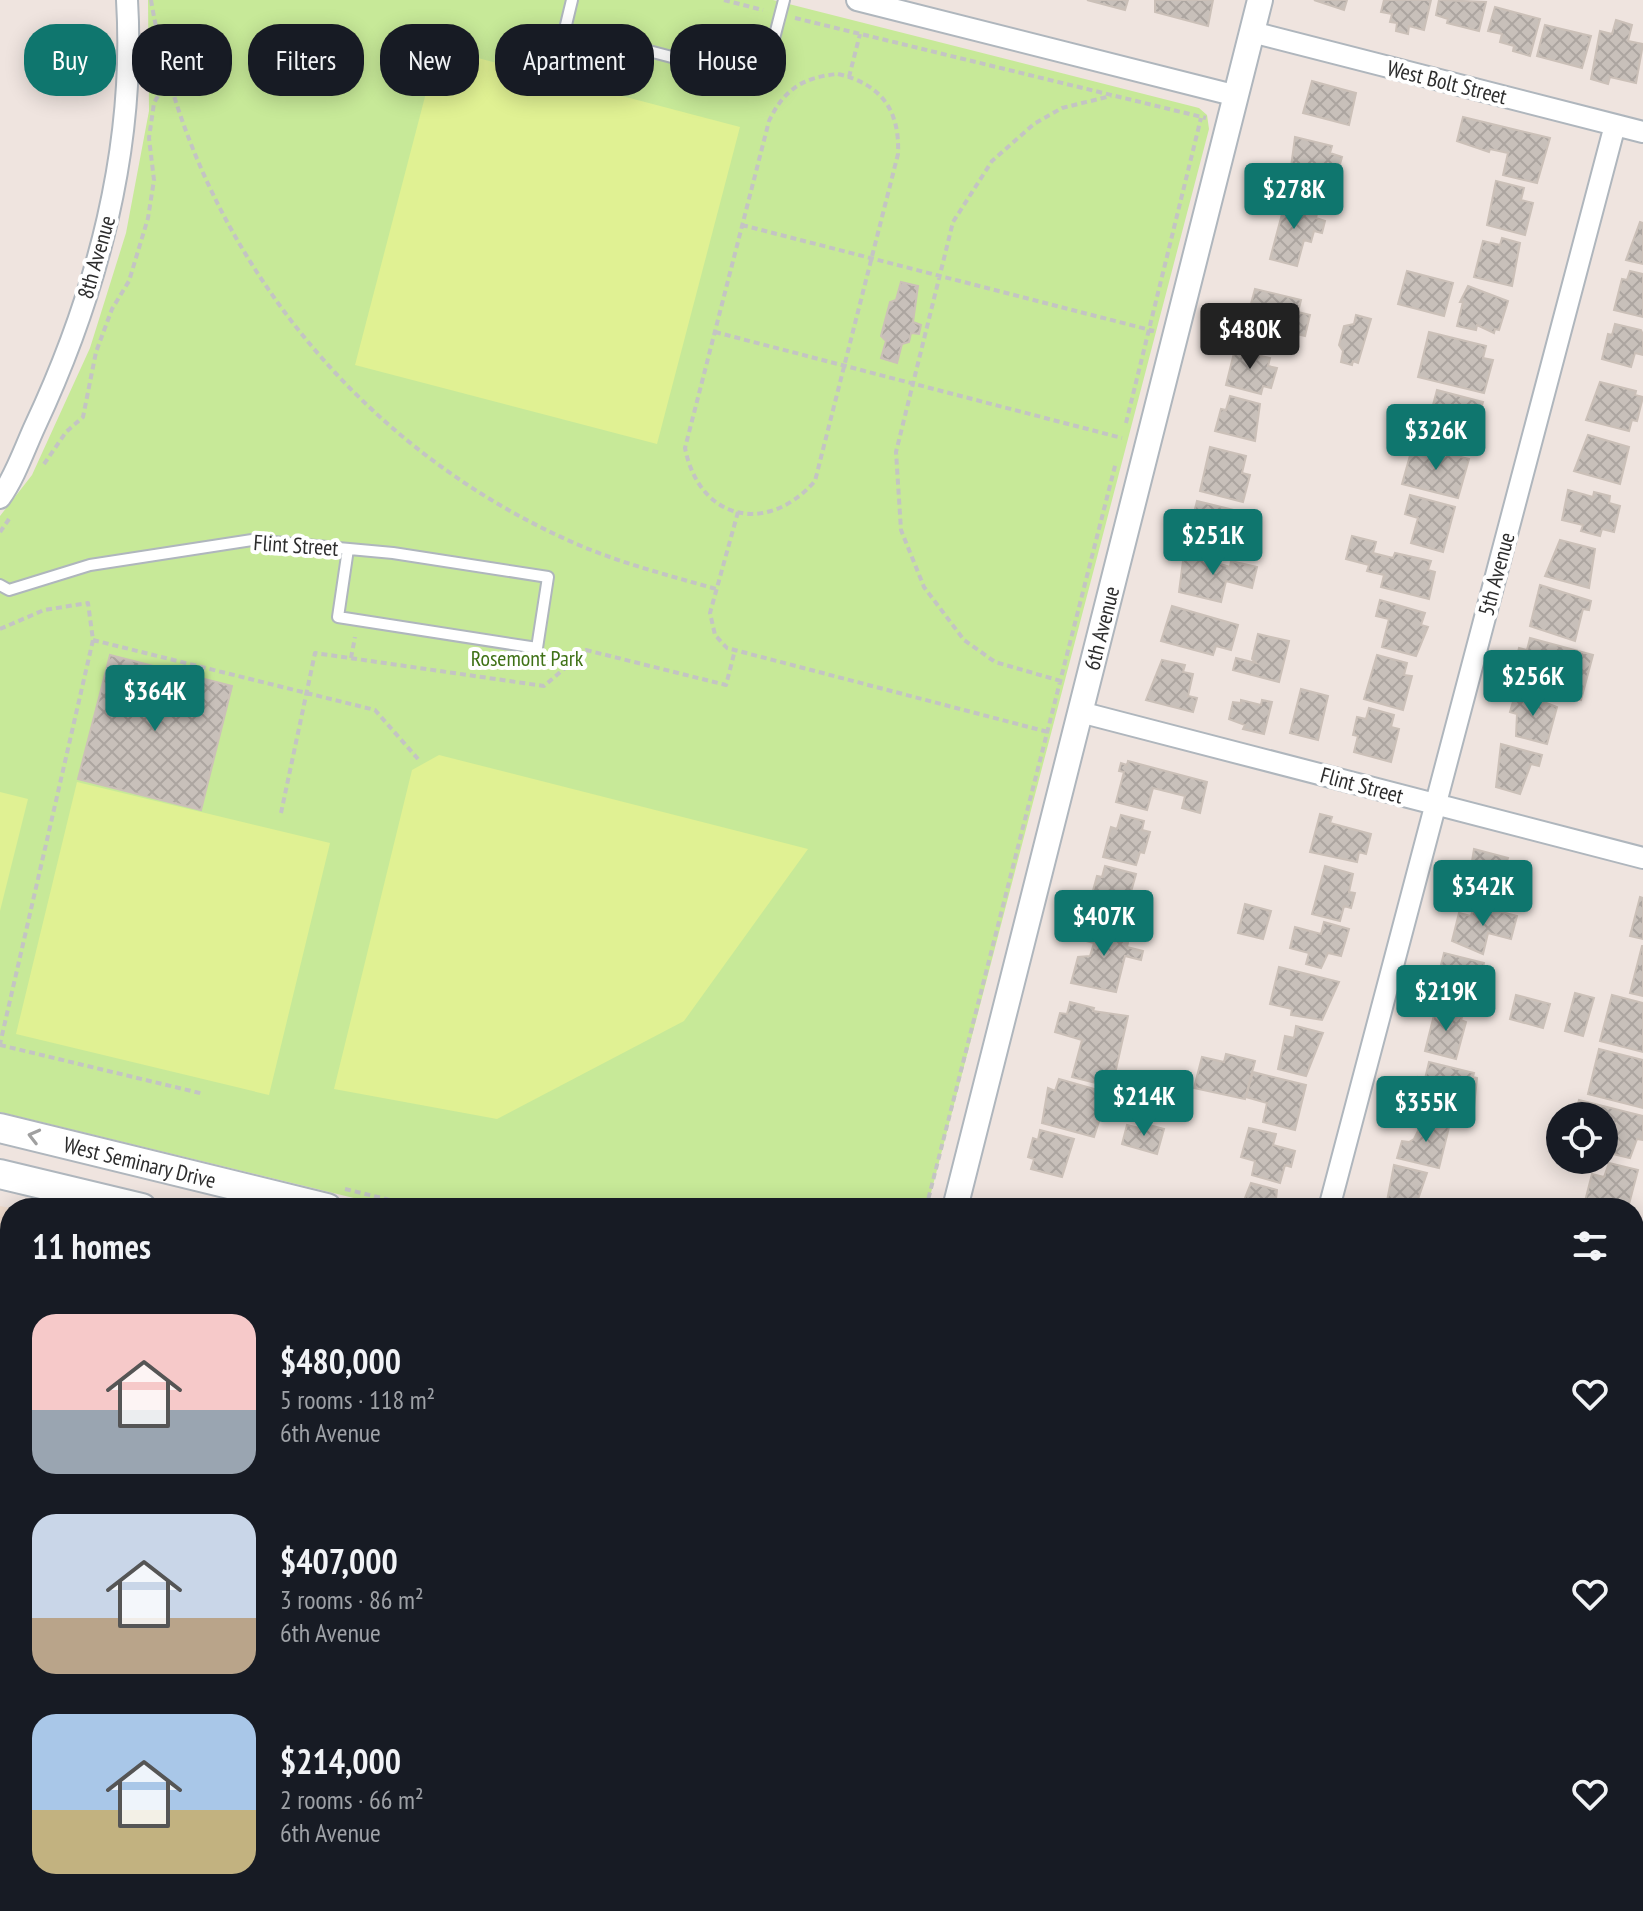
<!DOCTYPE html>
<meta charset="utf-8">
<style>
body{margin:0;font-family:"PT Sans Narrow",sans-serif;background:#20242c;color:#f1f3f6;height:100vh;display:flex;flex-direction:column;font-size:30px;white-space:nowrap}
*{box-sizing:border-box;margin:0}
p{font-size:26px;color:#9ea1a6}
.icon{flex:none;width:44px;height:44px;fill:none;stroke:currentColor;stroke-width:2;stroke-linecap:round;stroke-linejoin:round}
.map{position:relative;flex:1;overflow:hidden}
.panel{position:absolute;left:0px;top:1198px;width:1644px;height:714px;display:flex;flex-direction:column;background:#171b24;border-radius:32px 32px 0 0;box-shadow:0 4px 20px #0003}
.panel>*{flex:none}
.top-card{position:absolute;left:24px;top:24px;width:800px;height:72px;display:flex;gap:16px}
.buttons{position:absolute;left:1546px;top:1102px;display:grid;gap:16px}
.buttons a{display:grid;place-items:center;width:72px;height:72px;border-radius:50%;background:#171b24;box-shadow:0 4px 20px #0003;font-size:40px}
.price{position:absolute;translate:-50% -68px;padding:0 18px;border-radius:8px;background:#0f766e;color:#fff;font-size:26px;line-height:52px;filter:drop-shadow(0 2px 4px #0008)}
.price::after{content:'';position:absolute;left:50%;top:48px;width:24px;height:18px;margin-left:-12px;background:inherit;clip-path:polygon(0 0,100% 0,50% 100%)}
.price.current{background:#222;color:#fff}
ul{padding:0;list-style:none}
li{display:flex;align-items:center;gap:24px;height:200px;padding:0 32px}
li span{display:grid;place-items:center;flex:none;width:224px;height:160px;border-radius:24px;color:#555}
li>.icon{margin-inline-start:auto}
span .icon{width:96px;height:96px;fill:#fffc;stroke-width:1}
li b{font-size:34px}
h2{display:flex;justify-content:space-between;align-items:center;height:96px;padding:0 32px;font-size:34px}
.pill{padding:0 28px;border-radius:32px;background:#171b24;box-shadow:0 4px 20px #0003;font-size:28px;line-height:72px}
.pill.current{background:#0f766e;color:#fff}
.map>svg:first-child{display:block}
</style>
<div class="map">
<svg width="1643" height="1911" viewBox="0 0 1643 1911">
<defs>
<pattern id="building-cross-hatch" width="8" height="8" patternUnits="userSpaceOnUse" patternTransform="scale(2)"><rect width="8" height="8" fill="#c8c0ba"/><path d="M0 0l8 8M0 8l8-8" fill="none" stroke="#aca5a0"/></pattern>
</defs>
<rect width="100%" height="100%" fill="#efe4df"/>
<!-- education -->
<path fill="#f1ddce" d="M0,1206L10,1208V1902H725L719,1911H0Z"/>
<!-- green -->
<path fill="#c7e998" d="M148,0H773L1199,108L1207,115L1209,129L927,1208H395L0,1112V516L32,475L90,348L126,233L149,111Z"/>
<!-- pitch -->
<path fill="#e0f193" d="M459,53L740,127L657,444L355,365L433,66Z
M439,755L808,849L684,1021L497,1119L334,1089L412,770Z
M77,782L330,843L269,1095L16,1034Z
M0,792L28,799L0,911Z"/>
<!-- building -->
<path fill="url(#building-cross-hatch)" stroke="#cbc0b8" stroke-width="2" d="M1087,0H1128L1125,10Z
M1155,0H1213L1208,26L1155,12Z
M1314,0H1347L1344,10Z
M1384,0H1431L1424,30L1409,26L1408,34L1396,31L1397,23L1390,22L1392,14L1381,12Z
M1439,0L1486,2L1479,31L1447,23L1448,19L1436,15Z
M1495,7L1540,19L1530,56L1513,51L1514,46L1500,42L1502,34L1488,31Z
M1616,20L1632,25L1628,41L1643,44L1636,83L1610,77L1608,84L1591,79L1600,31L1612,34Z
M1545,25L1591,36L1582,68L1537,56Z
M1312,81L1356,93L1349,125L1303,113Z
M1463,117L1550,138L1537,183L1503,175L1508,153L1490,149L1489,152L1457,141Z
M1295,137L1332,146L1330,153L1342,157L1336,179L1323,177L1319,194L1291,187L1296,169L1291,167Z
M1496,181L1524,188L1521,200L1533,203L1525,235L1487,225Z
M1280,200L1318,210L1316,218L1325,221L1322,233L1314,231L1311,242L1304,240L1297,266L1270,259L1282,214L1276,212Z
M1640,222L1643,223V264L1626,260Z
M1502,238L1520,243L1512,286L1474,277L1483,241L1500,245Z
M1407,271L1453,283L1444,316L1398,304Z
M1630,271L1643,274V317L1614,310L1622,279L1627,280Z
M901,282L918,286L913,322L921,325L919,334L911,333L909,342L902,344L897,363L881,358L886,341L881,336L890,302L896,300Z
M1468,286L1508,301L1499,330L1495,329L1494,333L1477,325L1476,330L1457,326L1463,302H1460Z
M1255,289L1301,300L1298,312L1310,315L1305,336L1293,333L1289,346L1252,336L1255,325L1251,324L1253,317L1248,315Z
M1356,315L1371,319L1358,363L1353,361L1352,365L1341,362L1343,351L1339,345L1344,326L1354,324Z
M1615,324L1641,330L1643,335V355L1635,353L1631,367L1602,359L1608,334L1612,335Z
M1429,332L1486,346L1483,358L1493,360L1484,393L1418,377Z
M1236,345L1263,352L1261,356L1270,358L1268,366L1277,368L1271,388L1263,386L1261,394L1226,385Z
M1600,382L1636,391L1635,395L1643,397L1637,421L1632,420L1629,431L1586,420Z
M1437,390L1483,402L1470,447L1434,435L1441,407L1433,405Z
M1230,396L1260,404L1255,441L1215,431L1221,409L1226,410Z
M1588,435L1629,447L1620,484L1574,471Z
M1413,445L1469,459L1458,498L1402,484Z
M1210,447L1246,456L1242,473L1250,475L1243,502L1200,491Z
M1568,490L1593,497L1594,492L1610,496L1609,503L1620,506L1614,532L1602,529L1600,536L1581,531L1583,525L1562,520Z
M1410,495L1455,507L1443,552L1411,543L1418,518L1405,514Z
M1197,501L1242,512L1232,555L1186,544Z
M1352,536L1376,542L1373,553L1393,558L1395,553L1431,561L1428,570L1435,572L1429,599L1381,587L1384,575L1367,571L1369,565L1346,559Z
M1560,540L1595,549L1589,588L1545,576Z
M1184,553L1230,567L1231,561L1257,567L1252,588L1226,581L1221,602L1179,592Z
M1540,585L1591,601L1589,610L1583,609L1575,641L1530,626Z
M1380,600L1425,613L1421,625L1428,627L1416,656L1382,647L1389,619L1376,616Z
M1172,606L1238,625L1231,650L1216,646L1213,655L1161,641Z
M1258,634L1289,641L1279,682L1233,670L1236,658L1256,663L1252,659Z
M1530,638L1593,655L1581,700L1535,688L1536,683L1519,679L1524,658L1517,656L1519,648L1527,650Z
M110,655L232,686L201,810L78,779Z
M1377,655L1407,663L1404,675L1412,676L1403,710L1364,699Z
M1162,660L1185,665L1183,672L1193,674L1188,696L1197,698L1193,712L1146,700Z
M1301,689L1328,696L1318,740L1290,733Z
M1516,691L1557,707L1547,744L1516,736L1517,714L1510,712Z
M1241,700L1261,705L1262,700L1272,702L1264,734L1243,729L1245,725L1229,719L1233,702L1241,703Z
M1369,708L1394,715L1391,727L1399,729L1391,762L1354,752L1358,736L1353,735L1357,717L1366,719Z
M1501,744L1542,755L1539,766L1531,764L1520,794L1496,787Z
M1128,761L1207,782L1200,813L1182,808L1185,796L1153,788L1147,810L1116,802L1124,772L1119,771L1121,763L1127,765Z
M1320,814L1332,817L1330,823L1371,834L1366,854L1359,852L1357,862L1310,852Z
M1121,815L1144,821L1142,830L1150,832L1144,853L1140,852L1136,865L1103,857L1111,827L1117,829Z
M1474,849L1508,858L1494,899L1467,892Z
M1105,866L1136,874L1124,917L1095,905L1096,899L1091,898L1097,876L1102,877Z
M1325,866L1353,874L1349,892L1355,893L1351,908L1344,906L1340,921L1312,914Z
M1640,897L1643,898V939L1630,936Z
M1245,904L1271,911L1263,939L1238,933Z
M1474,905L1517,916L1511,939L1488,933L1483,954L1452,941L1459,913L1471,916Z
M1086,922L1130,934L1127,947L1143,951L1141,960L1125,956L1116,992L1071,983L1078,957L1090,956L1094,943L1082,940Z
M1324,922L1349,929L1341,956L1328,953L1321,968L1306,964L1309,953L1290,948L1295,927L1321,934Z
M1642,946H1643V996L1630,993Z
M1444,953L1484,963L1473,1008L1441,1000L1448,975L1439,973Z
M1279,967L1339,982L1322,1020L1291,1015L1292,1009L1270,1004Z
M1575,993L1594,998L1583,1036L1565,1031Z
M1516,995L1550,1004L1543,1028L1510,1019Z
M1612,995L1643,1003V1052L1600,1041Z
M1070,1002L1094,1008L1093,1011L1128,1016L1112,1087L1072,1077L1082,1040L1055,1032L1060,1013L1067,1014Z
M1436,1007L1463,1014L1461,1020L1466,1022L1456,1059L1425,1051Z
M1296,1026L1323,1033L1306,1076L1278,1069L1285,1036L1294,1038Z
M1599,1049L1643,1060V1108L1588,1094Z
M1226,1054L1255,1061L1245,1099L1194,1088L1202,1057L1224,1062Z
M1429,1062L1474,1073L1473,1077L1477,1078L1474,1107L1452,1103V1092L1447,1112L1418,1104L1421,1094L1414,1092L1418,1077L1425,1079Z
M1253,1072L1306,1085L1295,1130L1263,1122L1267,1103L1246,1097Z
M1059,1079L1119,1096L1118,1113L1102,1112L1094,1137L1042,1123L1048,1088L1055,1091Z
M1579,1100L1643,1116V1140L1637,1139L1630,1158L1604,1152V1116H1574Z
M1425,1117L1450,1123L1439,1168L1397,1158L1402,1141L1409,1142L1414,1139Z
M1145,1124L1164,1129L1157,1154L1122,1144L1127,1125L1143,1129Z
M1249,1128L1276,1134L1273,1145L1295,1151L1291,1167L1285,1165L1280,1183L1252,1175L1255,1161L1241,1157Z
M1040,1130L1074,1139L1062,1177L1031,1169L1034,1159L1028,1157L1033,1138L1038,1140Z
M1609,1163L1638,1170L1628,1208L1584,1205L1592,1174L1604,1177Z
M1394,1165L1427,1173L1415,1208L1386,1206Z
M1251,1183L1277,1190L1275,1208H1241Z
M0,1398L10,1400V1672L0,1669Z
M1634,1624L1643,1626V1654L1634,1652Z
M1634,1679L1643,1681V1715L1634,1713Z
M1634,1734L1643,1737V1771L1634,1769Z
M8,1743H10V1817L0,1815V1774Z
M1634,1797L1643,1799V1875L1634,1873Z
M876,1902H921L919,1911H873Z
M940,1902H978L975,1911H933L935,1903Z
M985,1902H1032L1029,1911H983Z
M1555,1902H1631L1639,1904L1637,1911H1553Z"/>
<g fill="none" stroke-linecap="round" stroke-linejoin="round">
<defs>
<path id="service" d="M572,0L565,29L763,81L784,0
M0,585L9,590L90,565L252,540L393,553L548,577L537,648L338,617L348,549
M0,1267L10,1269
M2,1701L10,1703
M209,1911L211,1902
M286,1911L289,1902"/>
<path id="minor" d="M857,0L1237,96
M1252,32L1643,132
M0,498C15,477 24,450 35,426C97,294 136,147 127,0
M1080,712L1643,858
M1329,1208L1615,125
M1634,1381L1643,1347
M1313,1902L1349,1911
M1497,1911L1499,1902"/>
<g id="tertiary">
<path id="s1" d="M955,1208L1260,0"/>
<path d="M744,1911L751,1902"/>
</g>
<g id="secondary">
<path id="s2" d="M0,1128L327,1208"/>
<path d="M0,1174L142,1208"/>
<path d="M1634,1567L1643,1569"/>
</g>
</defs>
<!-- service casing -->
<use href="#service" stroke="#afb6bd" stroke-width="14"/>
<!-- minor casing -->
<use href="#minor" stroke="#afb6bd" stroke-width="24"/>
<!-- tertiary casing -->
<use href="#tertiary" stroke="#afb6bd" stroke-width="28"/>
<!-- secondary casing -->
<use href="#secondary" stroke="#afb6bd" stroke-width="32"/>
<!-- path -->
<path stroke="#c4c4c4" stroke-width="4" stroke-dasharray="6 4" stroke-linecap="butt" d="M151,0C191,239 351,444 572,542C619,563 668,575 716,589
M724,0L763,10
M795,18L1206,118
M838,74C881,84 900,110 898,154L815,481C767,536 699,520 685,448L769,121C784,89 804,77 838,74Z
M849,77L860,34
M742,225L1154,331
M715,332L1122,438
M1126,423L1201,118
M44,464L66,432L83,417L96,352L112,309L129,281L148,218L154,180L149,138L154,103L167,80
M738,512L710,613L715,635L727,648L1048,732
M0,532L9,519
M0,629L44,610L88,603L93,640L0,1044
M93,640L375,710L418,759
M351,658L355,637
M1061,681L995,662L964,640L924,587L901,530L896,452L953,222L992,161L1034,124L1062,108L1111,96
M281,813L315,653L544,686L586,650L726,685L735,650
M0,1045L204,1094
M345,1189L423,1208
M926,1208L1116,462"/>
<!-- service -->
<use href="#service" stroke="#fff" stroke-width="10"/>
<!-- minor -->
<use href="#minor" stroke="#fff" stroke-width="20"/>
<!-- tertiary -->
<use href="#tertiary" stroke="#fff" stroke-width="24"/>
<!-- secondary -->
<use href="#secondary" stroke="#fff" stroke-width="28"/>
</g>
<!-- one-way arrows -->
<defs><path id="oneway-chevron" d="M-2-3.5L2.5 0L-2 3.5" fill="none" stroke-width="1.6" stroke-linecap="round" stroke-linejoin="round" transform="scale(2)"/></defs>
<use stroke="#a0a0a0" href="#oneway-chevron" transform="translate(34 1136) rotate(-166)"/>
<g text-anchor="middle" stroke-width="8" stroke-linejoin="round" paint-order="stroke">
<!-- street labels -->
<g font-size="22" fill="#2d2d2d" stroke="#fff">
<text transform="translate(1447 82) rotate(14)" y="8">West Bolt Street</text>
<text transform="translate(96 257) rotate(-74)" y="8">8th Avenue</text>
<text transform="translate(296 545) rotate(4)" y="8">Flint Street</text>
<text transform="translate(1496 574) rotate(-75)" y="8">5th Avenue</text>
<text dy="8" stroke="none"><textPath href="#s1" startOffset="598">6th Avenue</textPath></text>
<text transform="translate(1362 785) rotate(15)" y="8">Flint Street</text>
<text dy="8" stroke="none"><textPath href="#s2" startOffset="144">West Seminary Drive</textPath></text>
</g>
<!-- park labels -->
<g font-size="22" fill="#3f7116" stroke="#fff">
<text x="527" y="666">Rosemont Park</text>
</g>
</g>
</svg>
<div class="buttons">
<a><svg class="icon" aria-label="locate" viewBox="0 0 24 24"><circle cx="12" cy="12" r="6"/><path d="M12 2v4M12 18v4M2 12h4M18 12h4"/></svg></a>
</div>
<b class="price" style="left:1294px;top:231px">$278K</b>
<b class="price current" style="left:1250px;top:371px">$480K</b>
<b class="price" style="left:1436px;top:472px">$326K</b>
<b class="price" style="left:1213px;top:577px">$251K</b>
<b class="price" style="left:1533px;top:718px">$256K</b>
<b class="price" style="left:155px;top:733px">$364K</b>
<b class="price" style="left:1483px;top:928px">$342K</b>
<b class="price" style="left:1104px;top:958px">$407K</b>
<b class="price" style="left:1446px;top:1033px">$219K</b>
<b class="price" style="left:1144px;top:1138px">$214K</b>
<b class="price" style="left:1426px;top:1144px">$355K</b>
<div class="top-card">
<a class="pill current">Buy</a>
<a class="pill">Rent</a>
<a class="pill">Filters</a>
<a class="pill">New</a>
<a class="pill">Apartment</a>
<a class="pill">House</a>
</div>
<section class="panel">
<h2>11 homes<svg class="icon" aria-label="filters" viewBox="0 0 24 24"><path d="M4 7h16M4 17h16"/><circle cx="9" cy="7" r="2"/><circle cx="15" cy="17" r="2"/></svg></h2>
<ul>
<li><span style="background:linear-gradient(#f6c9c9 60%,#9aa5b1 0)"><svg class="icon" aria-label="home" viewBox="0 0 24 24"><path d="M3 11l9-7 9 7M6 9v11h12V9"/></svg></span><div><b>$480,000</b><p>5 rooms · 118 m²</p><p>6th Avenue</p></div><svg class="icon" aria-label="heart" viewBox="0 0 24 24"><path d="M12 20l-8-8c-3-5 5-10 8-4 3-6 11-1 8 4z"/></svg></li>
<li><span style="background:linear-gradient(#c9d6e8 65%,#b9a48a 0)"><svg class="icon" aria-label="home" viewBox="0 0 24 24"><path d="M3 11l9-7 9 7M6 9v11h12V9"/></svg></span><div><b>$407,000</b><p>3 rooms · 86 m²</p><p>6th Avenue</p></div><svg class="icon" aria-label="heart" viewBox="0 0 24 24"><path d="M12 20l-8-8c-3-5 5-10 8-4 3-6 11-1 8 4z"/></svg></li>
<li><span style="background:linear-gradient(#a9c7e8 60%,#c2b280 0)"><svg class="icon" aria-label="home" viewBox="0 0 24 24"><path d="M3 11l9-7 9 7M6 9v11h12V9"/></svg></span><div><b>$214,000</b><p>2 rooms · 66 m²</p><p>6th Avenue</p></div><svg class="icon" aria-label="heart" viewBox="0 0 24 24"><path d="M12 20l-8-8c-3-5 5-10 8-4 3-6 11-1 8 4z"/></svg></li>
</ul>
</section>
</div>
